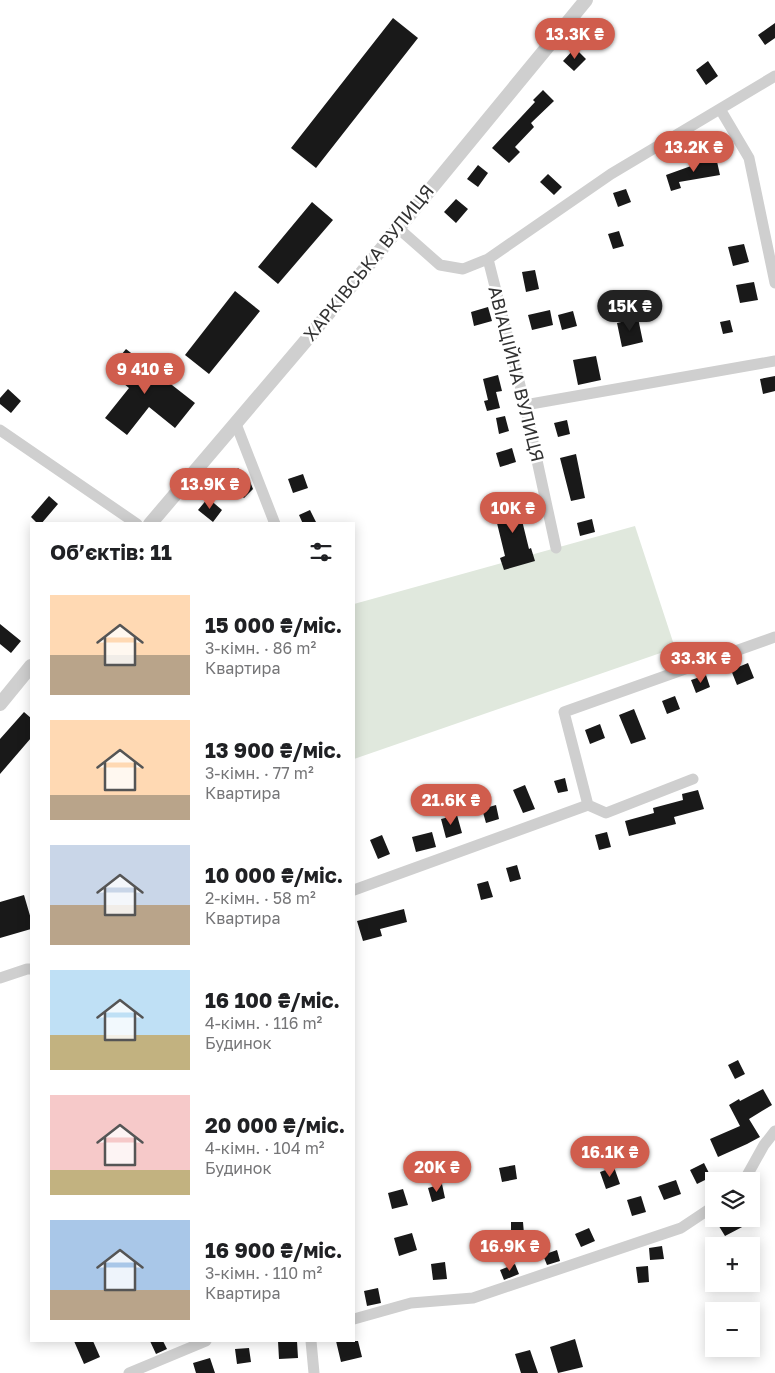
<!DOCTYPE html>
<html lang="uk">
<meta charset="utf-8">
<style>
body{margin:0;font-family:"Golos Text",sans-serif;background:#f2f2f2;color:#202124;height:100vh;display:flex;flex-direction:column;font-size:19px;white-space:nowrap}
*{box-sizing:border-box;margin:0}
p{font-size:16px;color:#757577}
.icon{flex:none;width:28px;height:28px;fill:none;stroke:currentColor;stroke-width:2;stroke-linecap:round;stroke-linejoin:round}
.map{position:relative;flex:1;overflow:hidden}
.details{position:absolute;left:30px;top:522px;width:325px;height:820px;display:flex;flex-direction:column;background:#fff;border-radius:0px;box-shadow:0 2px 12px #0003}
.details>*{flex:none}
.buttons{position:absolute;left:705px;top:1172px;display:grid;gap:10px}
.buttons a{display:grid;place-items:center;width:55px;height:55px;border-radius:0px;background:#fff;box-shadow:0 2px 12px #0003;font-size:25px}
.price{position:absolute;translate:-50% -42px;padding:0 11px;border-radius:18px;background:#d05d4d;color:#fff;font-size:16px;line-height:32px;filter:drop-shadow(0 1px 2px #0008)}
.price::after{content:'';position:absolute;left:50%;top:30px;width:15px;height:11px;margin-left:-8px;background:inherit;clip-path:polygon(0 0,100% 0,50% 100%)}
.price.active{background:#222;color:#fff}
ul{padding:0;list-style:none}
li{display:flex;align-items:center;gap:15px;height:125px;padding:0 20px}
li span{display:grid;place-items:center;flex:none;width:140px;height:100px;border-radius:0px;color:#555}
li>.icon{margin-inline-start:auto}
span .icon{width:60px;height:60px;fill:#fffc;stroke-width:1}
li b{font-size:21px}
h2{display:flex;justify-content:space-between;align-items:center;height:60px;padding:0 20px;font-size:21px}
.map>svg:first-child{display:block}
</style>
<div class="map">
<svg width="775" height="1373" viewBox="0 0 775 1373">
<rect width="100%" height="100%" fill="#fff"/>
<!-- green -->
<path fill="#e0e8dd" d="M635,526L675,648L354,759V604Z"/>
<!-- building -->
<path fill="#191919" d="M393,18L418,38L316,168L291,148Z
M601,19L611,28L598,41L589,32Z
M775,23V38L765,45L758,35Z
M575,48L586,59L574,71L563,61Z
M708,61L718,76L706,85L696,70Z
M543,90L554,101L531,123L534,127L515,147L520,152L509,163L492,148L535,102L533,100Z
M716,157L720,175L679,182L681,188L671,191L666,175L691,166V162Z
M478,165L488,173L478,187L467,179Z
M548,174L562,187L554,195L540,182Z
M626,189L631,202L618,207L613,193Z
M456,199L468,209L456,223L444,212Z
M312,202L333,220L278,284L258,267Z
M619,231L624,246L613,249L608,234Z
M744,244L749,262L733,266L728,247Z
M535,270L539,289L526,292L522,272Z
M754,282L758,300L740,303L736,285Z
M235,291L260,311L209,374L185,355Z
M488,307L492,321L474,326L471,312Z
M550,310L553,325L532,330L528,315Z
M573,311L577,326L562,330L558,315Z
M638,318L643,342L622,347L617,323Z
M730,320L733,332L723,334L720,322Z
M126,349L195,403L175,428L149,407L127,435L105,418L129,388L108,371Z
M596,356L601,380L578,385L573,360Z
M498,375L502,391L496,392L500,408L487,411L484,401L488,400L483,379Z
M775,376V391L763,394L760,379Z
M8,389L21,401L11,413L0,404V398Z
M505,416L509,431L499,434L496,418Z
M567,420L570,434L558,437L554,423Z
M512,448L516,462L500,467L496,453Z
M576,454L585,498L571,501L560,458Z
M238,468L249,479L253,489L244,498L226,481Z
M303,474L308,488L293,493L288,479Z
M520,492L523,503L518,504L529,549L531,548L535,561L504,570L500,558L505,556L495,515L507,511L503,497Z
M49,496L58,504L41,524H38L31,517Z
M208,498L222,510L213,522L198,510Z
M310,510L317,524H303L299,515Z
M592,519L595,532L580,536L577,523Z
M0,624L21,641L11,653L0,644Z
M748,663L754,678L737,685L731,670Z
M706,675L710,687L696,693L691,680Z
M675,696L680,709L667,714L662,701Z
M634,709L646,739L631,744L619,715Z
M24,712L31,718V738L0,774V739Z
M600,724L605,738L590,744L585,730Z
M565,778L568,791L558,793L554,781Z
M525,785L535,809L523,813L513,790Z
M698,790L704,809L674,817L676,824L629,836L625,821L654,813L653,808L683,800L682,794Z
M496,805L499,819L486,823L482,809Z
M457,815L462,833L446,838L441,819Z
M432,832L436,847L416,852L412,837Z
M607,832L611,847L599,850L595,835Z
M382,835L390,854L378,859L370,840Z
M517,865L521,879L510,882L506,868Z
M488,881L493,897L481,900L477,884Z
M24,895L31,919V929L0,938V902Z
M404,909L407,922L380,929L382,936L363,941L357,921Z
M738,1060L745,1074L735,1079L728,1065Z
M763,1089L772,1105L749,1119L760,1137L747,1144L718,1157L710,1139L740,1126L729,1105L739,1099L740,1101Z
M704,1163L711,1177L697,1184L690,1170Z
M515,1165L517,1179L502,1182L499,1168Z
M614,1167L620,1184L606,1189L600,1172Z
M676,1180L681,1194L664,1200L658,1186Z
M442,1184L445,1198L432,1202L428,1188Z
M403,1189L408,1205L392,1209L388,1193Z
M641,1196L646,1212L632,1216L627,1200Z
M724,1219H740L744,1226L725,1236L717,1223Z
M511,1222H523L524,1234H511Z
M589,1228L595,1241L581,1247L575,1234Z
M412,1233L417,1250L399,1256L394,1238Z
M662,1246L664,1259L650,1260L649,1248Z
M557,1250L560,1261L547,1265L543,1255Z
M445,1262L447,1279L433,1280L431,1264Z
M515,1264L519,1274L504,1280L500,1270Z
M648,1266L649,1282L638,1283L636,1267Z
M378,1288L381,1303L367,1306L364,1291Z
M575,1339L583,1367L558,1373L550,1347Z
M74,1341H93L100,1357L84,1364Z
M150,1341H163L167,1349L156,1354Z
M278,1341H297L298,1358L279,1359Z
M336,1341H358L362,1357L341,1362Z
M249,1348L251,1362L237,1364L235,1349Z
M530,1350L538,1373H521L515,1354Z
M210,1358L215,1373H196L193,1363Z"/>
<g fill="none" stroke-linecap="round" stroke-linejoin="round">
<!-- minor -->
<path stroke="#cfcfcf" stroke-width="11" d="M720,109L749,158L775,283
M398,228L440,265L463,269L488,259L611,174L775,76
M488,259L525,405L556,548
M525,405L775,361
M236,424L275,524
M0,430L137,524
M588,805L606,813L693,779
M354,890L588,805L564,712L775,637
M0,978L27,969H31
M744,1181L764,1145L775,1131
M354,1319L411,1303L473,1298L681,1228L714,1206
M311,1341L314,1373
M129,1373L206,1341"/>
<!-- tertiary -->
<path stroke="#cfcfcf" stroke-width="14" d="M150,524L309,337L586,0
M0,704L31,666"/>
</g>
<g text-anchor="middle" stroke-width="5" stroke-linejoin="round" paint-order="stroke">
<!-- street labels -->
<g font-size="18" fill="#323232" stroke="#fff">
<text transform="translate(369 263) rotate(-51)" y="6">ХАРКІВСЬКА ВУЛИЦЯ</text>
<text transform="translate(516 374) rotate(76)" y="6">АВІАЦІЙНА ВУЛИЦЯ</text>
</g>
</g>
</svg>
<div class="buttons">
<a><svg class="icon" aria-label="layers" viewBox="0 0 24 24"><path d="M12 4l9 5-9 5-9-5zM3 14l9 5 9-5"/></svg></a>
<a>+</a>
<a>−</a>
</div>
<b class="price" style="left:575px;top:60px">13.3K ₴</b>
<b class="price" style="left:694px;top:173px">13.2K ₴</b>
<b class="price active" style="left:630px;top:332px">15K ₴</b>
<b class="price" style="left:145px;top:395px">9 410 ₴</b>
<b class="price" style="left:210px;top:510px">13.9K ₴</b>
<b class="price" style="left:513px;top:534px">10K ₴</b>
<b class="price" style="left:701px;top:684px">33.3K ₴</b>
<b class="price" style="left:451px;top:826px">21.6K ₴</b>
<b class="price" style="left:610px;top:1178px">16.1K ₴</b>
<b class="price" style="left:437px;top:1193px">20K ₴</b>
<b class="price" style="left:510px;top:1272px">16.9K ₴</b>
<section class="details">
<h2>Об’єктів: 11<svg class="icon" aria-label="filters" viewBox="0 0 24 24"><path d="M4 7h16M4 17h16"/><circle cx="9" cy="7" r="2"/><circle cx="15" cy="17" r="2"/></svg></h2>
<ul>
<li><span style="background:linear-gradient(#ffd9b3 60%,#b9a48a 0)"><svg class="icon" aria-label="home" viewBox="0 0 24 24"><path d="M3 11l9-7 9 7M6 9v11h12V9"/></svg></span><div><b>15 000 ₴/міс.</b><p>3-кімн. · 86 m²</p><p>Квартира</p></div></li>
<li><span style="background:linear-gradient(#ffd9b3 75%,#b9a48a 0)"><svg class="icon" aria-label="home" viewBox="0 0 24 24"><path d="M3 11l9-7 9 7M6 9v11h12V9"/></svg></span><div><b>13 900 ₴/міс.</b><p>3-кімн. · 77 m²</p><p>Квартира</p></div></li>
<li><span style="background:linear-gradient(#c9d6e8 60%,#b9a48a 0)"><svg class="icon" aria-label="home" viewBox="0 0 24 24"><path d="M3 11l9-7 9 7M6 9v11h12V9"/></svg></span><div><b>10 000 ₴/міс.</b><p>2-кімн. · 58 m²</p><p>Квартира</p></div></li>
<li><span style="background:linear-gradient(#bfe0f5 65%,#c2b280 0)"><svg class="icon" aria-label="home" viewBox="0 0 24 24"><path d="M3 11l9-7 9 7M6 9v11h12V9"/></svg></span><div><b>16 100 ₴/міс.</b><p>4-кімн. · 116 m²</p><p>Будинок</p></div></li>
<li><span style="background:linear-gradient(#f6c9c9 75%,#c2b280 0)"><svg class="icon" aria-label="home" viewBox="0 0 24 24"><path d="M3 11l9-7 9 7M6 9v11h12V9"/></svg></span><div><b>20 000 ₴/міс.</b><p>4-кімн. · 104 m²</p><p>Будинок</p></div></li>
<li><span style="background:linear-gradient(#a9c7e8 70%,#b9a48a 0)"><svg class="icon" aria-label="home" viewBox="0 0 24 24"><path d="M3 11l9-7 9 7M6 9v11h12V9"/></svg></span><div><b>16 900 ₴/міс.</b><p>3-кімн. · 110 m²</p><p>Квартира</p></div></li>
</ul>
</section>
</div>
